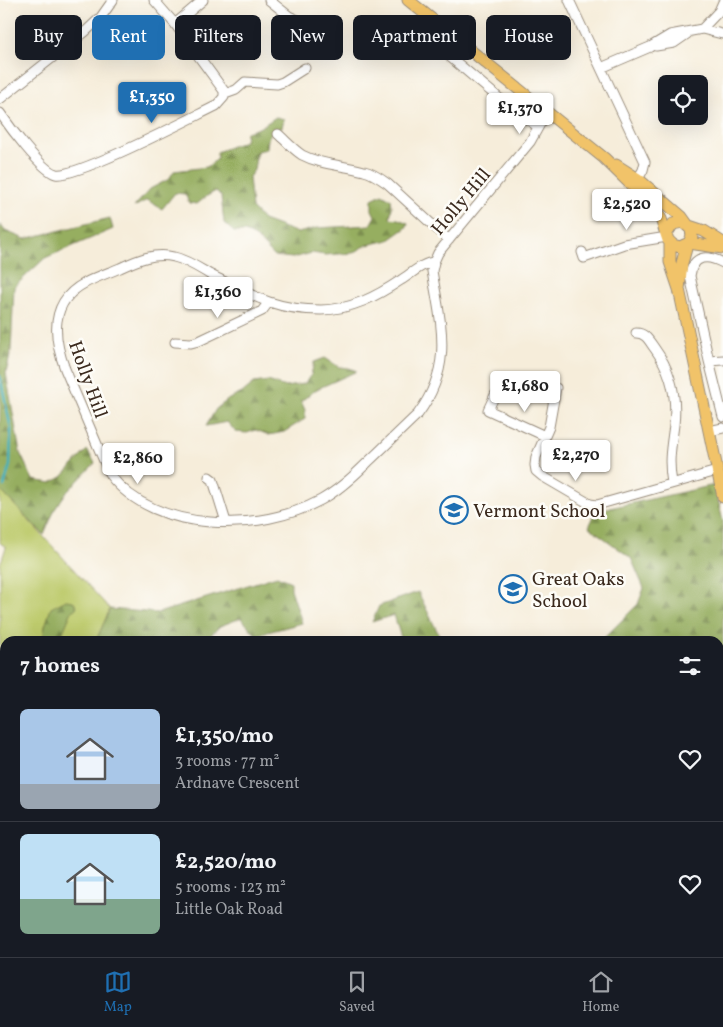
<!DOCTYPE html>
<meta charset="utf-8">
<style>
body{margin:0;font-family:Vollkorn,serif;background:#20242c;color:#f1f3f6;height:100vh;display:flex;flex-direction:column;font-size:19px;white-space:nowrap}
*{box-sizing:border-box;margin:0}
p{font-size:16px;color:#9ea1a6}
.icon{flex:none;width:28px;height:28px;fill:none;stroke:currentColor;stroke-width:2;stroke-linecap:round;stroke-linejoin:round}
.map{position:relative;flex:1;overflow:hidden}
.sheet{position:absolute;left:0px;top:636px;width:724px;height:321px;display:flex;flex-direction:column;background:#171b24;border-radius:15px 15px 0 0;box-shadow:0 5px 20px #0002}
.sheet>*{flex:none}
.banner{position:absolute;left:15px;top:15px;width:694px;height:45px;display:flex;gap:10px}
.controls{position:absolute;left:658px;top:75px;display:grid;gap:10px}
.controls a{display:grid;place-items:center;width:50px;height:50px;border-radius:8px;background:#171b24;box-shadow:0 5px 20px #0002;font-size:25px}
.price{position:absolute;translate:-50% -42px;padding:0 11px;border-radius:5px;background:#fff;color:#222;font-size:16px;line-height:32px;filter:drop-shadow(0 1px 2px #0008)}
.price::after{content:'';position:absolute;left:50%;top:30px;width:15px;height:11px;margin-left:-8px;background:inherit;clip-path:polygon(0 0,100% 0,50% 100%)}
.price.current{background:#1f6fb2;color:#fff}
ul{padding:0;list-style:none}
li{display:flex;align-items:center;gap:15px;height:125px;padding:0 20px}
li+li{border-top:1px solid #363941}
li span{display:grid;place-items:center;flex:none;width:140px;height:100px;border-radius:8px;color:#555}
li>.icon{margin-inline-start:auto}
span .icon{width:60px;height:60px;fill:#fffc;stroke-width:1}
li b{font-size:21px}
h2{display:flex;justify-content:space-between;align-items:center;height:60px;padding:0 20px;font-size:21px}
.tag{padding:0 18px;border-radius:8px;background:#171b24;box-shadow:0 5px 20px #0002;font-size:18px;line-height:45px}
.tag.current{background:#1f6fb2;color:#fff}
.tab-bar{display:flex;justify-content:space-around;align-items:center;height:70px;border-top:1px solid #363941;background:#171b24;font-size:14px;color:#9ea1a6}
.tab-bar a{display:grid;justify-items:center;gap:2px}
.tab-bar .current{color:#1f6fb2}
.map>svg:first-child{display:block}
</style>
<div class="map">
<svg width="723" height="957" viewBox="0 0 723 957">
<defs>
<pattern id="forest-firs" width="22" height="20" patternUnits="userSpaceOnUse" patternTransform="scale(1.25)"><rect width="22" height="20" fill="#96ae60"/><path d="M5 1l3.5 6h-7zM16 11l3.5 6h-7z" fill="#7c8e4f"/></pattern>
</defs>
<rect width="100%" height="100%" fill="#fdfcf7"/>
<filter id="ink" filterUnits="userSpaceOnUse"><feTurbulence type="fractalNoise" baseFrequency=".02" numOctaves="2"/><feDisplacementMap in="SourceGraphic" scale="10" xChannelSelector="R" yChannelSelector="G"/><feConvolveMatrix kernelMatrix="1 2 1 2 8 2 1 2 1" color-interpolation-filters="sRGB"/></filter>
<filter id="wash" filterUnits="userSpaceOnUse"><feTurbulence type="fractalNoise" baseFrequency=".0096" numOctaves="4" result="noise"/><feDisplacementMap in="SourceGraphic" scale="20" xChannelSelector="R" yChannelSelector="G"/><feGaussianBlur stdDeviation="1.12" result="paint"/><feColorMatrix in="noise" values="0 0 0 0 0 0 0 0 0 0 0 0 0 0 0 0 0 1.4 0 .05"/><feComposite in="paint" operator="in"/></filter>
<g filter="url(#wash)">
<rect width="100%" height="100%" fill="#f6edda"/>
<!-- green -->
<path fill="#bdca6c" stroke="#7c7a45" d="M0,489L110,609L96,641H5V952H419L422,957H0V565L6,547L0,543Z"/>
<!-- forest -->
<path fill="url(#forest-firs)" stroke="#686c3f" d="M276,117L284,119L282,127C269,133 268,134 267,149L257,151L254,170L249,177L252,208L263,220L282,227L298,233L317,228L370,225L375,216L372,210V199L382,194L391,199L392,207L390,218L398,219L408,223L406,228L389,240L367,245L353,253L325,255L312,253L293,258L274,256L256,237L245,232H234L224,223L221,196L216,191L207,196L197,204L189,203L185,194L175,193L162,209L147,200L134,207L150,189L169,179L174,171L207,167L217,159V152L245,141L246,132L259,128Z
M110,218L113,229L45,258L14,287L11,351L6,373L20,453L33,480L51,483L62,477L87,450L95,463L66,493L55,509L44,535L0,490V224L5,231L25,239Z
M325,358L339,367L349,368L357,371L317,389L301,401L305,410V419L284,432L269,435L256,430L247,433L236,432L227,422L206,426L216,409L229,399L242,393L254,383L268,381L285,387L304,384L311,375L314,362Z
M715,485L723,522V660L719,662V641H601L638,604L644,588L631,558L589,527L596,511Z
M277,576L291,582V589L302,623L256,635L241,618L220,626L205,641H96L110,609L158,613Z
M418,592L442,641H402L394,615L372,622L379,606Z
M66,600L73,601L77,607L72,611L59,641H43L45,626L51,608Z
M412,952L448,953L449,957H409Z"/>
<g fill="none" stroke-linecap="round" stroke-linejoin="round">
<!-- stream -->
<path stroke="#42b1bc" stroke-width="2.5" d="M0,376L11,429L10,465L4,486
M444,952V957"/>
</g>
</g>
<g filter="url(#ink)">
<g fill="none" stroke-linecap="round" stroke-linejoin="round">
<defs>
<path id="minor" d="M269,0L289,16L304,23
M569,0L645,162L643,170L638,179
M175,24L203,0
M702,29L719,11L723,2
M424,35L500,99L538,127
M656,46L674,43L687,34
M601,68L650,47L670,35L702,29L722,34
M225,94L236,90L245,82L277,84L283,82L305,68
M0,99L85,32L101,17L113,0
M0,113C9,126 42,171 56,174C77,178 191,118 216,106L224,97V91L175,24L154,0
M278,134C286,141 293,149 302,155C321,165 343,165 364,171C373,173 381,179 388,184L449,240
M582,252L584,258L624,244L667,237
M434,262C422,263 411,274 401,280C377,296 351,310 321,310C275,310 251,295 211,275C199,268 187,260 174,257C155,252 137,260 120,268C108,273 96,277 85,283C49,302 53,337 65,369L110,475C155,534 261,533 321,500C339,490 354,476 368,462C385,446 401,430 418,414C454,365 441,326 432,271L434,262L438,253L530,142L540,124L548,114
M723,263C708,255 693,254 690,276L709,361L723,417
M636,333C646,333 649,341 655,349C671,371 677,398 674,425C671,448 668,460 672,483
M175,342L191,343L199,341L262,311L268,303
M709,361L723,360
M541,383L556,388L549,427L536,457L535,465L536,471L542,476L590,504L597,505L717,471
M495,395L488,410L545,436
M709,431L723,428
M209,477L213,480L226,522
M719,708L723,707
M647,952L648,957
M710,957L723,956"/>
<path id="major" d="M408,0L604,158L652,205L661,219L668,240L673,245L680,247L689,243L692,236L691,229L683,222L673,224L667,233
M616,165L638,179L682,217L687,224
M689,226L704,231L723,243
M670,242V262L679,289L723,497
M689,243L723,248
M679,289L682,263L687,245"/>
</defs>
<!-- minor casing -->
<use href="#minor" stroke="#988c7c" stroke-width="11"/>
<!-- major casing -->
<use href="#major" stroke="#988c7c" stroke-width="13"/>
<!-- minor -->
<use href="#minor" stroke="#fff" stroke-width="9"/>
<!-- major -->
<use href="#major" stroke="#f1c369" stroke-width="11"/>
</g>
</g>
<!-- icons -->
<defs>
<symbol id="school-ring" viewBox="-11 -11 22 22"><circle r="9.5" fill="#fdfcf7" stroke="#1f6fb2" stroke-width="1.5"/><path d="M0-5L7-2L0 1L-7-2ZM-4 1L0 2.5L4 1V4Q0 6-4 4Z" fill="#1f6fb2"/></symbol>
</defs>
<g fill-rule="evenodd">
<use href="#school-ring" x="438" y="494" width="32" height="32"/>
<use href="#school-ring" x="497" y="573" width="32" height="32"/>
</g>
<g text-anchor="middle" stroke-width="5" stroke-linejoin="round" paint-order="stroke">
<!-- street labels -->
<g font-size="19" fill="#3b2a1e" stroke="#fdfcf7">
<text transform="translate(460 201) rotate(-50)" y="7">Holly Hill</text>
<text transform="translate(89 379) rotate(70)" y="7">Holly Hill</text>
</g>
<!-- poi labels -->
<g font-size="19" fill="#3b2a1e" stroke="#fdfcf7" text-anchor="start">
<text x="473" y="517">Vermont School</text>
<text x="532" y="585">Great Oaks<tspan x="532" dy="22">School</tspan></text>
</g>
</g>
</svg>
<div class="controls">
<a><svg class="icon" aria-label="locate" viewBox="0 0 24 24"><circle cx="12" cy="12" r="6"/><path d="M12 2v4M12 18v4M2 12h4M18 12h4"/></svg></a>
</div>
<b class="price current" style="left:152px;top:124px">£1,350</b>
<b class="price" style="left:520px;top:135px">£1,370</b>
<b class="price" style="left:627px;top:231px">£2,520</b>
<b class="price" style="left:218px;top:319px">£1,360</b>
<b class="price" style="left:525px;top:413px">£1,680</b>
<b class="price" style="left:576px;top:482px">£2,270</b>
<b class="price" style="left:138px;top:485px">£2,860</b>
<div class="banner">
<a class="tag">Buy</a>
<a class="tag current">Rent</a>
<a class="tag">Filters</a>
<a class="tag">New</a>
<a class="tag">Apartment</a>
<a class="tag">House</a>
</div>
<section class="sheet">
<h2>7 homes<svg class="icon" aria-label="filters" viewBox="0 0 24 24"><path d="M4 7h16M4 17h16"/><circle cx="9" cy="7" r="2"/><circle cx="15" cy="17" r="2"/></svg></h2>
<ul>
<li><span style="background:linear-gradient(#a9c7e8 75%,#9aa5b1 0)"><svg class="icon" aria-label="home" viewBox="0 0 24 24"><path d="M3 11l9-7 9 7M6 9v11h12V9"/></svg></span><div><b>£1,350/mo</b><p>3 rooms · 77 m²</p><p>Ardnave Crescent</p></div><svg class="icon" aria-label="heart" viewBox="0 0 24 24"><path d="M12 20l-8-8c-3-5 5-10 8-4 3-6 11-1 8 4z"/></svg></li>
<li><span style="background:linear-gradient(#bfe0f5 65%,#7fa58c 0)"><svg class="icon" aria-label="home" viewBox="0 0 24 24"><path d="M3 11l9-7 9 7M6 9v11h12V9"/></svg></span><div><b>£2,520/mo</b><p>5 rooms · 123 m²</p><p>Little Oak Road</p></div><svg class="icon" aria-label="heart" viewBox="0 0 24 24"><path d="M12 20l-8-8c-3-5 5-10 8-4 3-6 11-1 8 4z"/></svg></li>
</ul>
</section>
</div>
<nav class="tab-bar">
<a class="current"><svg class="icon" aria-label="map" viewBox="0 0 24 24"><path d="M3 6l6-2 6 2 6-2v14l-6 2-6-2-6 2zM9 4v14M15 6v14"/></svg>Map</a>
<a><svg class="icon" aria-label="saved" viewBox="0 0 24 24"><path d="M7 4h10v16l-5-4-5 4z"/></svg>Saved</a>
<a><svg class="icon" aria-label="home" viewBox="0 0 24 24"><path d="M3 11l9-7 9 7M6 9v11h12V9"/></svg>Home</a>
</nav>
